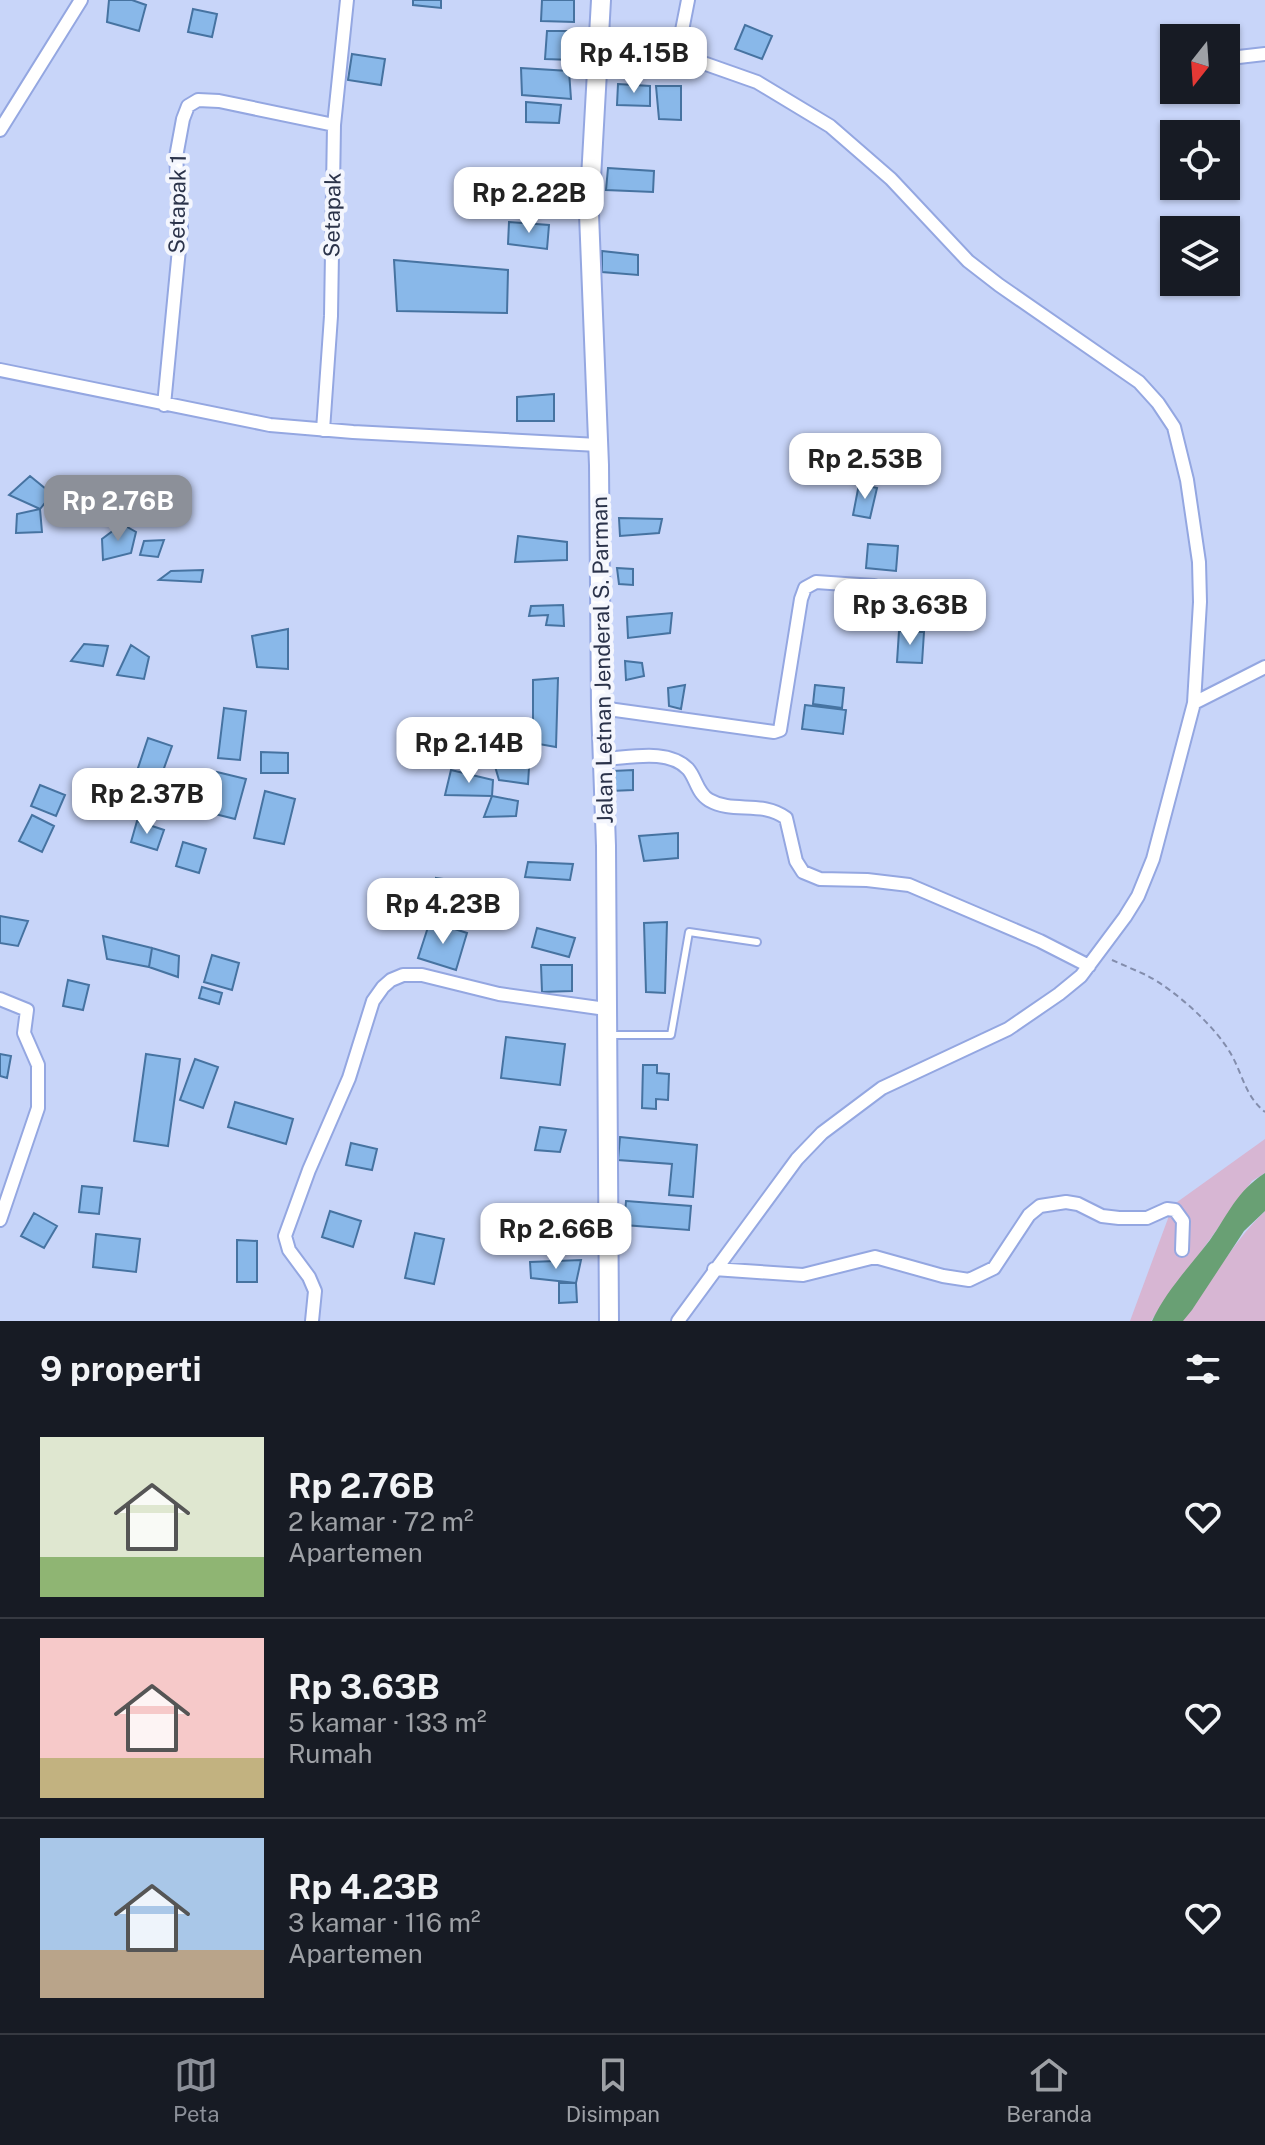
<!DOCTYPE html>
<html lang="id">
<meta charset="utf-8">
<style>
body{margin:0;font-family:"Public Sans",sans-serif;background:#20242c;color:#f1f3f6;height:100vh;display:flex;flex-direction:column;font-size:30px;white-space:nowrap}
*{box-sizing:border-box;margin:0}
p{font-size:26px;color:#9ea1a6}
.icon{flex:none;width:44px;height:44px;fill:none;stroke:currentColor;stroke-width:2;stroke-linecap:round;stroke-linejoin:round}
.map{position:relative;height:1321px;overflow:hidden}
.side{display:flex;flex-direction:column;background:#171b24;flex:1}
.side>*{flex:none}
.needle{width:52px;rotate:197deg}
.controls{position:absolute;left:1160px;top:24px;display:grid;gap:16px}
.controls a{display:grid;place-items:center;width:80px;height:80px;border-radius:0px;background:#171b24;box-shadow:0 2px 6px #0004;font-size:40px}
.price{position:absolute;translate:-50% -68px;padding:0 18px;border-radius:16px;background:#fff;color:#222;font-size:26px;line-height:52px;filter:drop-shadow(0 2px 4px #0008)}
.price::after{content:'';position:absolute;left:50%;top:48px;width:24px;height:18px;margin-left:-12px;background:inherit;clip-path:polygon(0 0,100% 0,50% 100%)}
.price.on{background:#8c9099;color:#fff}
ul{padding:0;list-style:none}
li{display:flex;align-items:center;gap:24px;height:200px;padding:0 40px}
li+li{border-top:2px solid #363941}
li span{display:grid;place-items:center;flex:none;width:224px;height:160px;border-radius:0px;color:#555}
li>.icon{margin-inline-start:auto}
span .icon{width:96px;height:96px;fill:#fffc;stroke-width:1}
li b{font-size:34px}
h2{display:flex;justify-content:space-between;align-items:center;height:96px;padding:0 40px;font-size:34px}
.tabs{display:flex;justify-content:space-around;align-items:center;height:112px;border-top:2px solid #363941;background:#171b24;font-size:22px;color:#9ea1a6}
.tabs a{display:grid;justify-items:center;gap:4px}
.tabs .on{color:#8c9099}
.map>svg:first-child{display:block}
</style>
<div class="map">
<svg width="1265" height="1321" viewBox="0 0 1265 1321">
<rect width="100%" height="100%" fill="#c8d5f9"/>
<!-- green -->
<path fill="#d7b6d3" d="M1265,1139V1173L1252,1181L1151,1321H1130L1173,1205Z
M1265,1211V1321H1182C1210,1284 1232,1243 1265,1211Z"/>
<!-- water -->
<path fill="#69a074" d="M1265,1173V1211L1244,1231L1192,1310L1183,1321H1152C1166,1291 1190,1266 1210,1240C1229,1213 1236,1192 1265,1173Z"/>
<!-- building -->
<path fill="#89b8e9" stroke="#4673a1" stroke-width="2" d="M109,0H132L146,5L139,31L107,22Z
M413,0H441V8L413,5Z
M542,0H574V22L541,21Z
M193,9L217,14L212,37L188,32Z
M745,25L772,36L762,59L735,49Z
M547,31H575L572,60L545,59Z
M352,54L385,59L381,85L348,80Z
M521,68L569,71L571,99L522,95Z
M618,84L650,86V106L617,105Z
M656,86H681V120L659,119Z
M526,102L561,105L559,123L526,122Z
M608,168L654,171L653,192L606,190Z
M522,178H557L558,206L523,204Z
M509,222L549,225L547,249L508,244Z
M602,251L638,255V275L602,272Z
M394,260L508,270L507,313L397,311Z
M554,394V421H517V397Z
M30,476L52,494L40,509L9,495Z
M859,484L877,488L870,518L853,515Z
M40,509L42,532L16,533L17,514Z
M619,518L662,519L659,533L620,536Z
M122,524L136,532L131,553L103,560L102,539Z
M518,536L567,542V560L515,562Z
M164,540L158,557L140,555L144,541Z
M868,544L898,546L896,571L866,568Z
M617,568L633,569V585L619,584Z
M203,570L201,582L159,580L171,571Z
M563,605L564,626L546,625L548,615L529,616L531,606Z
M672,613L670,633L628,638L627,617Z
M288,629V669L257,667L252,636Z
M899,631L924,632L922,663L897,662Z
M84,644L108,646L103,666L71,661Z
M131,645L149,657L144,679L117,675Z
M625,661L642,663L644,676L626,680Z
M558,678L556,747L533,743V680Z
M685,685L681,709L669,706L668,688Z
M815,685L844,688L842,708L813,704Z
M805,705L846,710L843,734L802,729Z
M224,708L246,711L240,760L218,758Z
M148,738L172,746L159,782L136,774Z
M261,752L288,753V773H261Z
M530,752L528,784L499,780L492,756Z
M451,770L493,780L492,796L445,795Z
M633,770V790L611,791L613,771Z
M217,772L246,779L235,819L207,812Z
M40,785L65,795L56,816L31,806Z
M265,791L295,799L284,844L254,838Z
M492,796L518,801L516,816L484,817Z
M32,815L54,826L42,852L19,841Z
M137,821L164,830L157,850L131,842Z
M678,833V858L644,861L639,836Z
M183,842L206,849L199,873L176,866Z
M528,862L573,864L570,880L525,877Z
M436,878L459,881L455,924L432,922Z
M0,916L28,921L18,946L0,943Z
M430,921L467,933L456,970L418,958Z
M667,922L665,993L646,992L644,923Z
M537,928L575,938L569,957L532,947Z
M103,936L152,948L149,967L107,959Z
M152,948L179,956L178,977L149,967Z
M212,955L239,963L232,990L204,982Z
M541,965H572V991L542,992Z
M68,980L89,985L83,1010L63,1006Z
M202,987L222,993L219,1004L199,998Z
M506,1037L565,1044L560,1085L501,1078Z
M0,1054L11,1056L7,1078L0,1076Z
M146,1054L180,1059L168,1146L134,1141Z
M195,1059L218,1067L203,1108L180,1100Z
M643,1065H657V1073L669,1074L668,1100L656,1099V1109L642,1108Z
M235,1102L293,1119L286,1144L228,1127Z
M540,1127L566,1130L560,1152L535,1150Z
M620,1137L697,1145L693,1197L669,1195L672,1164L618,1160Z
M351,1143L377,1149L372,1170L346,1165Z
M82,1186L102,1188L99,1214L79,1212Z
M626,1201L691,1206L689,1230L624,1225Z
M330,1211L361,1221L353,1247L322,1237Z
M34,1213L57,1226L44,1248L21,1236Z
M415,1233L444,1239L434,1284L405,1278Z
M96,1234L140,1239L136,1272L93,1267Z
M237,1240L257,1241V1282H237Z
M581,1260L576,1283L531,1278L530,1262Z
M559,1283H576L577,1302L559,1303Z"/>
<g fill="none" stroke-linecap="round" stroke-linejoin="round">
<defs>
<path id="lane" d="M609,1035H671L689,932L757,942"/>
<path id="street" d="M1230,58L1265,54
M676,61L688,0
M598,69L676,61L706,64L757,82L830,126L891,179L968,261L999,285L1139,382L1158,403L1174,427L1187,480L1199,562L1200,602L1194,703L1153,859L1138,896L1125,917L1081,976L1059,994L1008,1029L882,1088L822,1133L797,1159L678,1321
M0,130L81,0
M0,370L270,425L353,432L598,445
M164,405L181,228L176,157L183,119L188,106L198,100L219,101L334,125
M323,430L331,316L334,125L347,0
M1194,703L1265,667
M601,708L774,732L780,730L801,599L805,588L816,582L874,586
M604,759C629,758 668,748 688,769C696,778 697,793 709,800C733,814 762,800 786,818L796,861L803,872L820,879L867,880L909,885L1040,941L1089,966
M0,999L27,1010L24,1033L38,1065V1108L0,1220
M714,1269L803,1275L875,1257L943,1276L969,1280L994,1268L1029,1215L1040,1206L1066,1202L1078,1204L1102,1216L1119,1218H1147L1167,1209L1175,1210L1183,1221L1182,1250
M312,1321L315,1291L309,1277L289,1250L285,1236L309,1170L349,1078L373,1001L383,987L391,980L403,975H422L499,994L606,1009"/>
<path id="secondary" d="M601,0L589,214L599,465L601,708L606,846L609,1321"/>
</defs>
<!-- lane casing -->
<use href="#lane" stroke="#94a7e1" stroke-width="10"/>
<!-- street casing -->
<use href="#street" stroke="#94a7e1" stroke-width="16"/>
<!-- secondary casing -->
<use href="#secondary" stroke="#94a7e1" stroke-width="22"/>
<!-- path -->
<path stroke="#838dac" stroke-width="2" stroke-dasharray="6 4" stroke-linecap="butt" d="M1112,960C1123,965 1135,970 1146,975C1175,990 1215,1026 1231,1054C1243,1075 1245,1096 1265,1112"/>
<!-- lane -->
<use href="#lane" stroke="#fff" stroke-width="6"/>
<!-- street -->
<use href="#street" stroke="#fff" stroke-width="12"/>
<!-- secondary -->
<use href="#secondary" stroke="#fff" stroke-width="18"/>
</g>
<g text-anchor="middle" stroke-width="8" stroke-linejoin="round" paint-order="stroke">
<!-- street labels -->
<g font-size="22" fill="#2b334a" stroke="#f4f6fd">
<text transform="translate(177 204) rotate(-89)" y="8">Setapak 1</text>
<text transform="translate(332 215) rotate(-89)" y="8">Setapak</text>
<text transform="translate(602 660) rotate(-91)" y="8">Jalan Letnan Jenderal S. Parman</text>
</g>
</g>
</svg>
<div class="controls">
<a><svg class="needle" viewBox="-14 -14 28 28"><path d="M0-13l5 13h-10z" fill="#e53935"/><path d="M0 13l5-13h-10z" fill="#9ea1a6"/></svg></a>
<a><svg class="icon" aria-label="locate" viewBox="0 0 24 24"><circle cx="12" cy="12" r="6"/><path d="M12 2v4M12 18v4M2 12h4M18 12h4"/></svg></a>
<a><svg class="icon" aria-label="layers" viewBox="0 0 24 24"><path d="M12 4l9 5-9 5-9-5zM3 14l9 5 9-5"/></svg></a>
</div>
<b class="price" style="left:634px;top:95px">Rp 4.15B</b>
<b class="price" style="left:529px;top:235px">Rp 2.22B</b>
<b class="price" style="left:865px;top:501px">Rp 2.53B</b>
<b class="price on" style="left:118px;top:543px">Rp 2.76B</b>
<b class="price" style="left:910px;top:647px">Rp 3.63B</b>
<b class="price" style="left:469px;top:785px">Rp 2.14B</b>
<b class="price" style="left:147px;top:836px">Rp 2.37B</b>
<b class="price" style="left:443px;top:946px">Rp 4.23B</b>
<b class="price" style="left:556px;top:1271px">Rp 2.66B</b>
</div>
<section class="side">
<h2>9 properti<svg class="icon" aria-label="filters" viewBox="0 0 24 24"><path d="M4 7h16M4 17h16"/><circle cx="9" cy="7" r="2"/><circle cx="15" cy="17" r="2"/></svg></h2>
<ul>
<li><span style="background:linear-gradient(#dfe7d0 75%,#8fb573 0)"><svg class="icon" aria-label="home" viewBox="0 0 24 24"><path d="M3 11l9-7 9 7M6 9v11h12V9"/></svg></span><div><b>Rp 2.76B</b><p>2 kamar · 72 m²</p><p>Apartemen</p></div><svg class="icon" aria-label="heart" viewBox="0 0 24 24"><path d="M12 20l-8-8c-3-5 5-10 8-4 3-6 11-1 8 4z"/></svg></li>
<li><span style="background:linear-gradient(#f6c9c9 75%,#c2b280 0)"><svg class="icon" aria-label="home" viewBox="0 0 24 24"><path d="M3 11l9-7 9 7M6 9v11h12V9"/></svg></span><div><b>Rp 3.63B</b><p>5 kamar · 133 m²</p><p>Rumah</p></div><svg class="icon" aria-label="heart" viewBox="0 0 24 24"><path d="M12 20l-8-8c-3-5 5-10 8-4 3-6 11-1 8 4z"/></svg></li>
<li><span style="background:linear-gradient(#a9c7e8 70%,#b9a48a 0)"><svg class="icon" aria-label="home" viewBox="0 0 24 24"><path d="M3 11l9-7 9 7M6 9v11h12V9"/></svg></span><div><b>Rp 4.23B</b><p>3 kamar · 116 m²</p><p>Apartemen</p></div><svg class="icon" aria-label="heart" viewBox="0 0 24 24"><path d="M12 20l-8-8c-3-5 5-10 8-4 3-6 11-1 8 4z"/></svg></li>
</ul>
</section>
<nav class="tabs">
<a class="on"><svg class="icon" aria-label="map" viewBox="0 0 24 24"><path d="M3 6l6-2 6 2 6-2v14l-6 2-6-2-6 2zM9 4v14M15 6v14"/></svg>Peta</a>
<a><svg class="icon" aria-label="saved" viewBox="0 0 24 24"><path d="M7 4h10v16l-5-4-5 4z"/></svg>Disimpan</a>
<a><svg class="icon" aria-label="home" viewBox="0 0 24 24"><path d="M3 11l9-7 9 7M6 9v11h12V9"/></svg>Beranda</a>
</nav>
